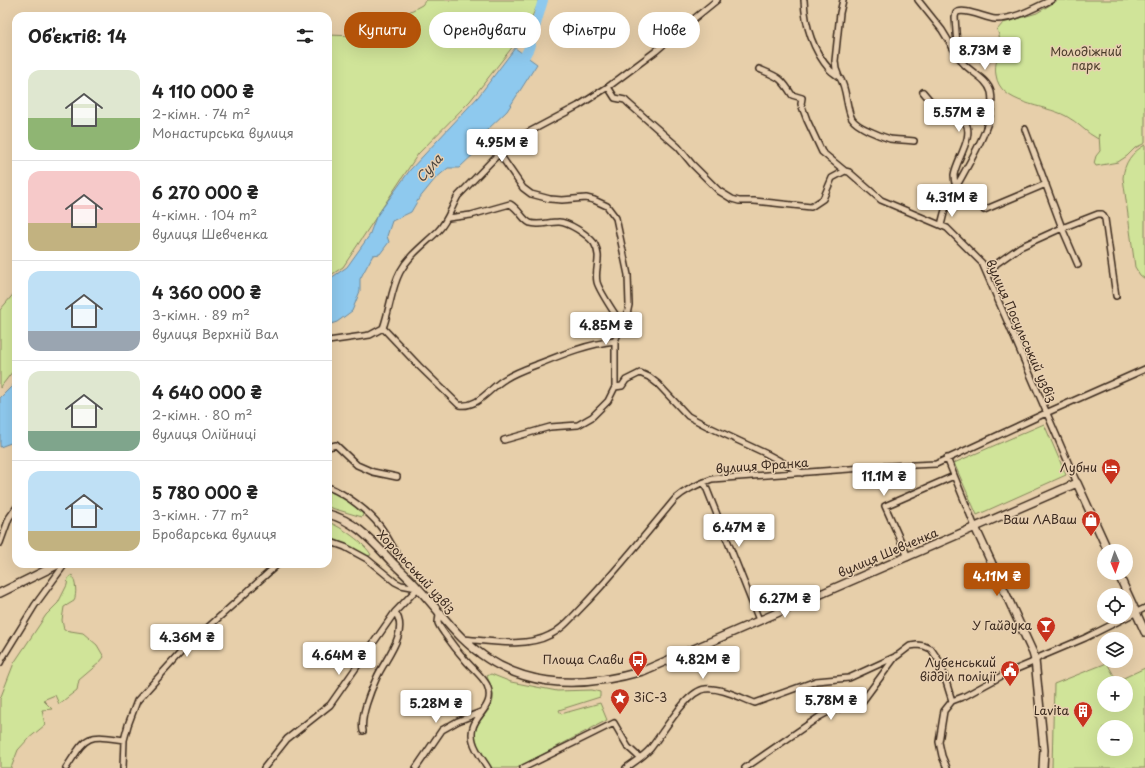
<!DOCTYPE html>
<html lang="uk">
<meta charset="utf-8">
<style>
body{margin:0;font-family:"Playpen Sans",sans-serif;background:#f2f2f2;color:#222;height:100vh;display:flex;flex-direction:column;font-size:15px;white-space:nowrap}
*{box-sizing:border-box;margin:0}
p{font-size:13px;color:#767676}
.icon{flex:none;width:22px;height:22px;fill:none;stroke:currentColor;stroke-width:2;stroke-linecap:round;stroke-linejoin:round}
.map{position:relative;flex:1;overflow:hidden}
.drawer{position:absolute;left:12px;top:12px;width:320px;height:556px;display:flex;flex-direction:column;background:#fff;border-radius:12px;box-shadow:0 4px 16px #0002}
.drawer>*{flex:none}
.top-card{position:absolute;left:344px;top:12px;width:380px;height:36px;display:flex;gap:8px}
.needle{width:26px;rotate:178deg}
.buttons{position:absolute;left:1097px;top:544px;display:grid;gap:8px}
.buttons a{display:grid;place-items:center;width:36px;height:36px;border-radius:50%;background:#fff;box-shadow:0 4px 16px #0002;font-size:20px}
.price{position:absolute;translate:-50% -34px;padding:0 9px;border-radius:4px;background:#fff;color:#222;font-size:13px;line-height:26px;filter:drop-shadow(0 1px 2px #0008)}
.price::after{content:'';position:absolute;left:50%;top:24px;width:12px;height:9px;margin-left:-6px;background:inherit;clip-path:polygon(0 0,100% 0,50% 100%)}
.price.current{background:#b45309;color:#fff}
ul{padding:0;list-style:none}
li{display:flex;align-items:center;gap:12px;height:100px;padding:0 16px}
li+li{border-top:1px solid #e0e0e0}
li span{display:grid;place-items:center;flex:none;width:112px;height:80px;border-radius:12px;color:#555}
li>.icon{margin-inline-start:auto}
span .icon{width:48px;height:48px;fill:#fffc;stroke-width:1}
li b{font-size:17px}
h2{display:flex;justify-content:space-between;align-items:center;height:48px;padding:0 16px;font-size:17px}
.chip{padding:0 14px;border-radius:18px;background:#fff;box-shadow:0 4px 16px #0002;font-size:14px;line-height:36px}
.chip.current{background:#b45309;color:#fff}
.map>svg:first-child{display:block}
</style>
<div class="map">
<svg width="1145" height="768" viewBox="0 0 1145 768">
<rect width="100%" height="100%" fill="#e7cfaa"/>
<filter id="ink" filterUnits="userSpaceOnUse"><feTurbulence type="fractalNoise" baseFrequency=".025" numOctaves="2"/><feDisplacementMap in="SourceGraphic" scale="8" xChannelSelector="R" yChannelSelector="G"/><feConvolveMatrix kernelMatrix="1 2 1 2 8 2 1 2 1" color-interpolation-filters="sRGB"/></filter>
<g filter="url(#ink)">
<!-- green -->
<path fill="#d0e499" stroke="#86875c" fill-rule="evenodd" d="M426,0H538V4L525,31L470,101L418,154L343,267L328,277V35L355,36L396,19L422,5Z
M1058,0H1145V143L1135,148L1127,156L1118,162L1096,166L1094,163L1096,156L1100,151L1099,134L1098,139C1086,133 1078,122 1066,116C1044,104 1000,105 996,75C993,59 1005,46 997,30L1003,23L1037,13Z
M1145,145V279L1140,275L1135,267L1123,178C1124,163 1132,152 1145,145Z
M16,291V367L0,388V310Z
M1044,424L1066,475L977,515L954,463Z
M328,491C342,495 353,505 363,514L362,517L328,507Z
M328,522C340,526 366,544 371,555L367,556L328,537Z
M72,575C76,584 77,592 74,601L64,607L62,620L64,630L83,633L97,645L104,657L99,663L79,680L77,690L59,704L55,695L43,700L52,709L42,710L45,725L28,739L18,750L11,768H0V699L14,663L46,615L58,603L67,585L68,578Z
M1107,663L1117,681L1145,668V768H1052L1054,684ZM1104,683H1126V705H1104ZM1104,727H1126V749H1104Z
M491,674L511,682L557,691L592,690L600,692V697L559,710L561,714L600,703L607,720L517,768H490C486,760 477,748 475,741C472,720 491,715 493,699C494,692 489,683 487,676Z"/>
<!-- water -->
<path fill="#8ec9ee" stroke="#6d899b" d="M515,48L537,64L507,111L486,131L479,149L459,168H448L435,179L418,200L411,212L392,221L387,236L389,242L380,254L373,255L360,279V291L352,311L337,322L328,325V280L347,267L369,236L376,217L410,170L478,97Z
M16,382V441L0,447V398Z"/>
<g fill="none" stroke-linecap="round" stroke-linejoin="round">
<!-- river -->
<path stroke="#8ec9ee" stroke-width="10" d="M519,67L529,48L543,0"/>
<defs>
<path id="minor" d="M804,0C805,25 813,51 830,70C833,73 837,75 840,78C847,88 846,108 852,119C857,127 880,136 890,139C897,140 906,140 914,141
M918,0L942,30L959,58
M759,69C778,77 781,77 792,95L802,98L801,104L807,120L822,152L845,171
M839,77L836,69L835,61L840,13L843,0
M608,87L615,98L625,100L628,103L678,147L692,164L719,191L732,199L739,201H754L811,207L823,199L832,178L845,171L849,172L881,200L947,228L982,263L1077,483
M923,92C930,101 937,109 948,114C954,117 960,117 965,122C975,136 956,160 954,175C954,179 955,184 956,187
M1025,129L1062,228L1078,265
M499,153L523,188L531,194L550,199L562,200L586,198L594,200L607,206L616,218L628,275L629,305L626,319L621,326L615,341V387L622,386L626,380L640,373L649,377L658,384L688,416L707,426L767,454L802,473
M984,210L1046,184
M448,218L471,215L510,204C519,209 523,220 530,223C539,226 549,222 558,222C567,221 588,235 594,243C603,258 594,268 597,282C599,291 616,315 622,325
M941,225C943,218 944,211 947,205C960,175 998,125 991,92C987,78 971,73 962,62C956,54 956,27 955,17L956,13C963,7 985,18 995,19C1014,20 1034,8 1051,0
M988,276L996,264L1020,247L1062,228L1098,214H1102L1105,219L1116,296
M383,328L419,366L459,405C479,408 489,388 505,379C514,373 525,369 536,365C561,355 587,344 615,341
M328,341L370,335L383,328C390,309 391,289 400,272C409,255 425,244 438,231C448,221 451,208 458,196L510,142L578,106L608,87L656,51L680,30L717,0
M504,440L550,427L578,425L592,417L608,401L615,387
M328,447L336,445L357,465L373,472L397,477
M947,458L975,527
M704,482L759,620
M328,487C346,494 368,511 380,526C387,535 392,546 398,556
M328,541L345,547L367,559L395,582L401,585L417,588
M0,543L9,518L16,508
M908,557L885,506L954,476
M439,613C439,616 438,620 438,623C439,626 442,630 444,633C451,643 459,653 467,662C474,670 482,676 487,685C498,710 466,716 473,741C475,750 483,760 488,768
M463,639C489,641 526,648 550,635C563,629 572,617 582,607C615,573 645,535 675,499C686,489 698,484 712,479L891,466L936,464L1046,413L1145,369
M0,663L3,657L35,605L65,564
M363,731C360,717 371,690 377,677C385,659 410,632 395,612
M66,768C87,736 85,734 124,740
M123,768L124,740L128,725L137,701L184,649L278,564
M264,768L287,739L330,705L395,612L418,588
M416,768L442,730L458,721L481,712
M523,768L614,723L628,747L640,758
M626,768C634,762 643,757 650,749C662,735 686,691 705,689C720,687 741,698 755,703L816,681L849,678L897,656L910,646L917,645L924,646L931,649L940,662L952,701
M745,768L819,717L830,711L857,704L862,702L896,656
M947,768L942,756L939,742L944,711L952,701L965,696L1007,673L1031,663L1040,657L1085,638L1145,608"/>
<path id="secondary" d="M328,514C356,521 373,542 392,562C401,571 410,579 418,588C433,604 446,622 462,638C514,689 577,690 643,671L1077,483L1108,551
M975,527L1033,653L1035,660L1044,750L1043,768
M1118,573L1145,632
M0,593L59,564"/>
</defs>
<!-- minor casing -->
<use href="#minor" stroke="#3b2a1e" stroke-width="8"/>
<!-- secondary casing -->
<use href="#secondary" stroke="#3b2a1e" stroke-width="10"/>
<!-- minor -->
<use href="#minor" stroke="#e8d0b1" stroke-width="5"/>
<!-- secondary -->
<use href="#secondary" stroke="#e8d0b1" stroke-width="7"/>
</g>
</g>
<!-- icons -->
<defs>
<symbol id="hotel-pin" viewBox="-11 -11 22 30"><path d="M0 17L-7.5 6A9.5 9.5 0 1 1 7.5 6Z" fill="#c8321e" stroke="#e8d0b1"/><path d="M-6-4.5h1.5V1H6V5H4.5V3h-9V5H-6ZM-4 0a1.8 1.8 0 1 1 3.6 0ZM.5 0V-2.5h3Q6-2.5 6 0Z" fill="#fff"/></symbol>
<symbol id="shop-pin" viewBox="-11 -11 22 30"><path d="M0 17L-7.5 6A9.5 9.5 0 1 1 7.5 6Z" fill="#c8321e" stroke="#e8d0b1"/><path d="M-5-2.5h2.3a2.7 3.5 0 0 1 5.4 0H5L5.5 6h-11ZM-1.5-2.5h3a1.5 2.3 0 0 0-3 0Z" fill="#fff"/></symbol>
<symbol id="bar-pin" viewBox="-11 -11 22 30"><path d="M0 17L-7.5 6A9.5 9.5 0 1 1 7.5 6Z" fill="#c8321e" stroke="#e8d0b1"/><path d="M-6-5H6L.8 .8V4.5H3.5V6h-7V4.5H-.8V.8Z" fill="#fff"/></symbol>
<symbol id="bus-pin" viewBox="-11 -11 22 30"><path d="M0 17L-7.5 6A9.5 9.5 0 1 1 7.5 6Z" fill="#c8321e" stroke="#e8d0b1"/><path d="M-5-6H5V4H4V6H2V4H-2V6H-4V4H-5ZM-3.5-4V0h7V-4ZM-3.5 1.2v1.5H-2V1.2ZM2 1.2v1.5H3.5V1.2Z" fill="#fff"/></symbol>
<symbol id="civic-pin" viewBox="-11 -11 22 30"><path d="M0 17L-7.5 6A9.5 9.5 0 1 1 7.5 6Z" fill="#c8321e" stroke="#e8d0b1"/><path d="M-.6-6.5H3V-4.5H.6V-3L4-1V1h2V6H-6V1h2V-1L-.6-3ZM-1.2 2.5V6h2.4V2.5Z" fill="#fff"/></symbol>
<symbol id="sight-pin" viewBox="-11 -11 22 30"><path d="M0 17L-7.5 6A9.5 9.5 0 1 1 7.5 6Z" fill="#c8321e" stroke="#e8d0b1"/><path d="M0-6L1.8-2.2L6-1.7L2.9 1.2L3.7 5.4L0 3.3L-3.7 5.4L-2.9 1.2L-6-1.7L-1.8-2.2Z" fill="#fff"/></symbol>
<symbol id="building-pin" viewBox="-11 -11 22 30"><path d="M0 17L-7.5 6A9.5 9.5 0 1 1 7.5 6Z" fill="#c8321e" stroke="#e8d0b1"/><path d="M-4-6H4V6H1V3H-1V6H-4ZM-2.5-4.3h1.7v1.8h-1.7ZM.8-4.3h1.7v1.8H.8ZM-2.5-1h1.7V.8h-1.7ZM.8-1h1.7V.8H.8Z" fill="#fff"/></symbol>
</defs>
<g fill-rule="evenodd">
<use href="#hotel-pin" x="1100" y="457" width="22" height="30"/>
<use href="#shop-pin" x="1080" y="509" width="22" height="30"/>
<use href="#bar-pin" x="1035" y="615" width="22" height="30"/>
<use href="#bus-pin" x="627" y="649" width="22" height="30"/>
<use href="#civic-pin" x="999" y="659" width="22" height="30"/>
<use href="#sight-pin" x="609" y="687" width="22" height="30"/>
<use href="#building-pin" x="1072" y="700" width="22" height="30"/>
</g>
<g text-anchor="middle" stroke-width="3" stroke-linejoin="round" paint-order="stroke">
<!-- park labels -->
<g font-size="12" fill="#4a3d2a" stroke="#e8d0b1">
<text x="1086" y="56">Молодіжний<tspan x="1086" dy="14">парк</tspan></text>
</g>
<!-- street labels -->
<g font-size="12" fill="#3b2a1e" stroke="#e8d0b1">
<text transform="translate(1021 331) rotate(66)" y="4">вулиця Посульський узвіз</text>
<text transform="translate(762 466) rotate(-4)" y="4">вулиця Франка</text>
<text transform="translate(888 553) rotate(-23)" y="4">вулиця Шевченка</text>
<text transform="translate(416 572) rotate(47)" y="4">Хорольський узвіз</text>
</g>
<!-- poi labels -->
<g font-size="12" fill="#3b2a1e" stroke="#e8d0b1" text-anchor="end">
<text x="1097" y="472">Лубни</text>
<text x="1077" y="524">Ваш ЛАВаш</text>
<text x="1032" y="630">У Гайдука</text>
<text x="624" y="664">Площа Слави</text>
<text x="996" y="667">Лубенський<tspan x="996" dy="14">відділ поліції</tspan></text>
<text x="634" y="702" text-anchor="start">ЗіС-3</text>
<text x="1069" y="715">Lavita</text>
</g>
<!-- water labels -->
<g font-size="13" font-style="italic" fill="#47423d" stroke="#e8d0b1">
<text transform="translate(429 168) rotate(-49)" y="5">Сула</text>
</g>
</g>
</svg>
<div class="buttons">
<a><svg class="needle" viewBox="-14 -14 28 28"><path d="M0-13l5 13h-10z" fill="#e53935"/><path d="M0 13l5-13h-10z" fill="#767676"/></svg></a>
<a><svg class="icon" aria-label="locate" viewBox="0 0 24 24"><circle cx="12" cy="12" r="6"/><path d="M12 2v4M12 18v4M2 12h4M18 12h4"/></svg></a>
<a><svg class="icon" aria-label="layers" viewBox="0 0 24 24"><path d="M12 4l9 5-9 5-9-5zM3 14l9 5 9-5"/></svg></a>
<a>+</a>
<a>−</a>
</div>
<b class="price" style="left:985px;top:71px">8.73M ₴</b>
<b class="price" style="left:959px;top:133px">5.57M ₴</b>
<b class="price" style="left:502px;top:163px">4.95M ₴</b>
<b class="price" style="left:952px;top:218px">4.31M ₴</b>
<b class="price" style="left:606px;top:346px">4.85M ₴</b>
<b class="price" style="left:884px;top:497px">11.1M ₴</b>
<b class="price" style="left:739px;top:548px">6.47M ₴</b>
<b class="price current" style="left:997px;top:597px">4.11M ₴</b>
<b class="price" style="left:785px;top:619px">6.27M ₴</b>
<b class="price" style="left:187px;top:658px">4.36M ₴</b>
<b class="price" style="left:339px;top:676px">4.64M ₴</b>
<b class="price" style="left:703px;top:680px">4.82M ₴</b>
<b class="price" style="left:831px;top:721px">5.78M ₴</b>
<b class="price" style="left:436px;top:724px">5.28M ₴</b>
<div class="top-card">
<a class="chip current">Купити</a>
<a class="chip">Орендувати</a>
<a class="chip">Фільтри</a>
<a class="chip">Нове</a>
</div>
<section class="drawer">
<h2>Об’єктів: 14<svg class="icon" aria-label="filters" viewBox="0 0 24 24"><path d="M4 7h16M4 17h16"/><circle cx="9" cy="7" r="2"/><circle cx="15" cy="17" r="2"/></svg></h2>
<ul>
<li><span style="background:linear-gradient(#dfe7d0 60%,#8fb573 0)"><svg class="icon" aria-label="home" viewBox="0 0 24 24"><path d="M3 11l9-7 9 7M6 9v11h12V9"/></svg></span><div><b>4 110 000 ₴</b><p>2-кімн. · 74 m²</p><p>Монастирська вулиця</p></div></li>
<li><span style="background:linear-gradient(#f6c9c9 65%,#c2b280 0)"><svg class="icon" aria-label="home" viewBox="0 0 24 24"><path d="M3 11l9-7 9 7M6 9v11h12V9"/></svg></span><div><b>6 270 000 ₴</b><p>4-кімн. · 104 m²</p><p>вулиця Шевченка</p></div></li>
<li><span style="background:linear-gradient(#bfe0f5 75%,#9aa5b1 0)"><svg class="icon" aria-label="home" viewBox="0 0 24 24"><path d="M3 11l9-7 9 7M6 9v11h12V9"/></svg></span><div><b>4 360 000 ₴</b><p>3-кімн. · 89 m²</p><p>вулиця Верхній Вал</p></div></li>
<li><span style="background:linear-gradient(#dfe7d0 75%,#7fa58c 0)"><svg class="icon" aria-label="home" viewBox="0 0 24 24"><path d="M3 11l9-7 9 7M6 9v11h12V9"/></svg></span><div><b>4 640 000 ₴</b><p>2-кімн. · 80 m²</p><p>вулиця Олійниці</p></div></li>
<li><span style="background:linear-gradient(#bfe0f5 75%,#c2b280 0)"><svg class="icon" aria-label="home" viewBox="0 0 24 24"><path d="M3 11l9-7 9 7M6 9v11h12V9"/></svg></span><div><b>5 780 000 ₴</b><p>3-кімн. · 77 m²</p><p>Броварська вулиця</p></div></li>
</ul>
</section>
</div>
